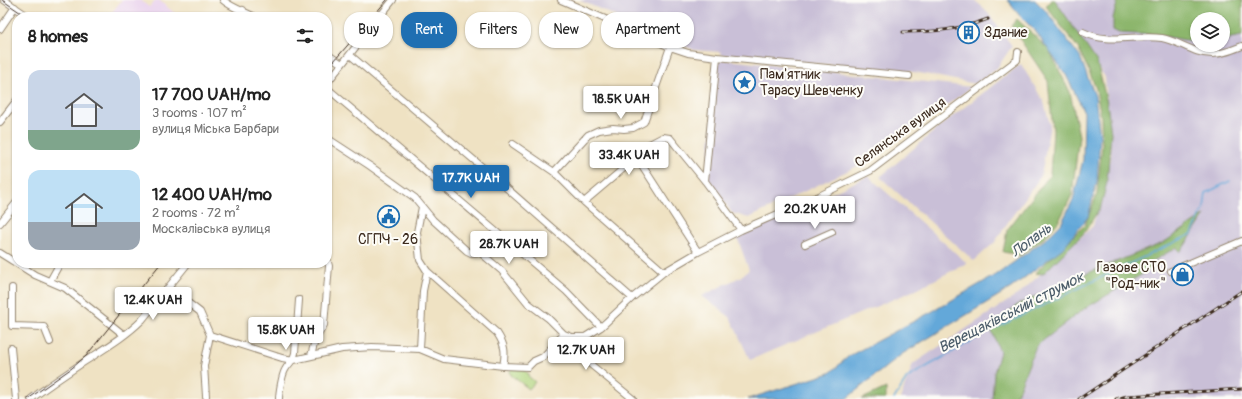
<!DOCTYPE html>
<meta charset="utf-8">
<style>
body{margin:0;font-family:Pangolin,sans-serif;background:#f6f6f6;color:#222;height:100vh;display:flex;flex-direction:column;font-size:15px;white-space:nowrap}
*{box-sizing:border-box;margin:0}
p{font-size:13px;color:#767676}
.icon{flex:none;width:22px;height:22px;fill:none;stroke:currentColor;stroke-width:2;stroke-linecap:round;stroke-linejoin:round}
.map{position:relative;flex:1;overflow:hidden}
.side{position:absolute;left:12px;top:12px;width:320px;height:256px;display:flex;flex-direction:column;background:#fff;border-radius:16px;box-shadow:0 1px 3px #0004}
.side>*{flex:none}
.banner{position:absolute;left:344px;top:12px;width:380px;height:36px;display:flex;gap:8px}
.buttons{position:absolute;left:1190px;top:12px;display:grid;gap:8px}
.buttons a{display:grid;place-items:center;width:40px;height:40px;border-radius:50%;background:#fff;box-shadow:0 1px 3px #0004;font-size:20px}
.price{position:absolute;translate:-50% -34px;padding:0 9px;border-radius:4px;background:#fff;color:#222;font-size:13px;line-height:26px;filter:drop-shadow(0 1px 2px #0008)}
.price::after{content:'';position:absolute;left:50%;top:24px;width:12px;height:9px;margin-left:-6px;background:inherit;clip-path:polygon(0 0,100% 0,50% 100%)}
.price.on{background:#1f6fb2;color:#fff}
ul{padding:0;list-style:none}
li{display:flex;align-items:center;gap:12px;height:100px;padding:0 16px}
li span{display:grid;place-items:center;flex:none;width:112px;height:80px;border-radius:12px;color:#555}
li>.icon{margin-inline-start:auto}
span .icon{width:48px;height:48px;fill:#fffc;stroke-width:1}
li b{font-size:17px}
h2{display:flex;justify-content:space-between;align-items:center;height:48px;padding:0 16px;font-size:17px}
.chip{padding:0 14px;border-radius:16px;background:#fff;box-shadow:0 1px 3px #0004;font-size:14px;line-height:36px}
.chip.on{background:#1f6fb2;color:#fff}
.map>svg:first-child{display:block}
</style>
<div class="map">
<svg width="1242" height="399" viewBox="0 0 1242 399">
<rect width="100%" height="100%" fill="#fdfcf7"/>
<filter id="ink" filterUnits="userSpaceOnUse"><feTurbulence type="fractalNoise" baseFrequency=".025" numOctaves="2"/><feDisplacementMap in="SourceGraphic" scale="8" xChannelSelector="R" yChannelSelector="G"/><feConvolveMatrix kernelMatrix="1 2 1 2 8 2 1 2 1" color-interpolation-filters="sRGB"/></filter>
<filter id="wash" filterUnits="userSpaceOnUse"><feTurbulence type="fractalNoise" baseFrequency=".012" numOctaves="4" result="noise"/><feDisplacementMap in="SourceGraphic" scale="16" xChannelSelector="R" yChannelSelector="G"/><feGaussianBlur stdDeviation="0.9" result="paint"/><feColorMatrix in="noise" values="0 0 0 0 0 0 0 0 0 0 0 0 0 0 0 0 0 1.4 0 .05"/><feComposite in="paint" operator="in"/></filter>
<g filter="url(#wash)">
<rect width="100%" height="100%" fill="#efe2c3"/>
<!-- built -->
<path fill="#e9d1ed" d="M122,0H140L149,7L156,0H159L179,17H108Z"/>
<!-- industrial -->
<path fill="#c9bfd7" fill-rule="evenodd" d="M579,0H974L985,9L1012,46L997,68L976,84L914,72L721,55V52L694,50Z
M1050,0H1242V399H900L913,364L1020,293L1093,226L1111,155L1105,77ZM1197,19H1223V45H1197Z
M718,59L972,87L870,160L749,218L732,213L707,177Z
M1021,64L1044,102L1050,125L1041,176L1010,219L995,242L974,261L880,177L945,122Z
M868,176L967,263L915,290L750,360L730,317L702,296L740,277L749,270L737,237L818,200Z"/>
<!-- green -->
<path fill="#b1d47d" stroke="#767f4e" d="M511,368H517L519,370L521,368L529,374L528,376L535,382L529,389L511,375L510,373Z"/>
<!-- forest -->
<path fill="#8cb66c" stroke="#647045" d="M1051,0H1055L1097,62L1107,103L1111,133L1107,182L1101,206L1084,233L1043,274L1035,273L1085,225L1097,194L1102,145L1101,117L1096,89L1089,71L1078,48L1046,6Z
M1118,0H1242V36L1231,38L1223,43V19H1197V42L1157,35L1119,33L1113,30V18Z
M1017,19L1049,50L1070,92L1079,136L1072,195L1059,221L1044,238L1020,255L1003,252L1007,230L1050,175L1053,131L1048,81L1011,26Z
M1205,215L1182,250L1180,252L1177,247L1148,264L1151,269L1084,309L1036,346L1018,392L1013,399H992L994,373L1000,352L990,326L1019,304L1075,278L1163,243Z
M886,388V399H862Z"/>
<!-- water -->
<path fill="#64a8d9" stroke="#50697c" d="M1007,0H1035L1047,12L1080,57L1095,96L1100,136L1097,182L1088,217L1063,248L1011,288L902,354L846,399H748L830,373L849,356L933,311L999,273L1047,238L1061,224L1073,200L1083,160L1084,112L1066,75L1036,32L1020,16Z"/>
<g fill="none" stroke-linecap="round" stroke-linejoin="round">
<!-- stream -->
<path stroke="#64a8d9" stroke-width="1.5" d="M894,399L907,378L987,332L1192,234L1204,208L1206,193L1230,181"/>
</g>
</g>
<g filter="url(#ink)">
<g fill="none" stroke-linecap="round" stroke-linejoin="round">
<defs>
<path id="minor" d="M4,0L29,17
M223,0C232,8 244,11 255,17
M561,0L670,47L688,53L717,57L909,76
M238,17L243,10
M0,29L15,7
M1083,32C1108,45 1136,34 1162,38C1179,41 1194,54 1212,54C1223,54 1232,50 1242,46
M327,54L342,64
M350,55L494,177L632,298
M327,83L393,0
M327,88L566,291L601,327
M0,122L17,100
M327,138L370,166L415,198L433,220L467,251L471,253L478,252L482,254L502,271L528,303L548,318L564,334
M513,144L554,172L584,202L664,272
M638,159L698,252
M554,172L588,135L599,130L613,128L624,129L633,128L644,122L670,47
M705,181L717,57
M584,202L630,163L638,159L644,147L663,137L670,138L705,181L741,230
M422,207L417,232L420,260L427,271L497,333C505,345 506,352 503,366
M0,223L17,202
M805,244L832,232
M0,253L35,275L65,288L124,335
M1171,271L1242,241
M50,281L60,263
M12,288V326L44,327L50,342
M169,288L200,312L210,335L282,358L294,360L342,349L372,347L420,349L444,359L503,366L528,367L534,361L543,357L564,334L572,337H585L601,327L632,298L664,272L698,252L741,230L817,197L870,171L1017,60L1018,52
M585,337L578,346L577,350L579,355L633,399
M11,348L16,399
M420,349L423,291L427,271
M311,356L315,340L324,325L329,266L327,259
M206,396L204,366L210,335
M31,399C48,386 66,374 84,362C104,349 125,337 142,320L188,263
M279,399C279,393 282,375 285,370C289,362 293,363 295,353L299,300"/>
</defs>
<!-- minor casing -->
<use href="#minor" stroke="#958670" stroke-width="8"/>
<!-- minor -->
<use href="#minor" stroke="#fff" stroke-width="6"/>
<!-- tram -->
<path stroke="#3b2a1e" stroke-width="1" d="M2,0L27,17
M327,69L387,0
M28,399L72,368L86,356L161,263"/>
<defs>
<path id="rail" d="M903,32C934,32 959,30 988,19
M1079,399L1242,291
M1116,399L1127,396L1242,389"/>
</defs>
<!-- rail casing -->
<use href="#rail" stroke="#3b2a1e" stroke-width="3"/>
<!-- rail -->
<use href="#rail" stroke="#fdfcf7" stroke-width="1.5" stroke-dasharray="4.5" stroke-linecap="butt"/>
</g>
</g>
<!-- icons -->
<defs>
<symbol id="building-ring" viewBox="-11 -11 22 22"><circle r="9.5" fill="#fdfcf7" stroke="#1f6fb2" stroke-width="1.5"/><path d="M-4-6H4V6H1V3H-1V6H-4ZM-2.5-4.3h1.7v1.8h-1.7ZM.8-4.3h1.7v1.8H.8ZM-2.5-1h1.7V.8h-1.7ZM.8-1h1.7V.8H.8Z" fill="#1f6fb2"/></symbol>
<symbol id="sight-ring" viewBox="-11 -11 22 22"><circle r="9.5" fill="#fdfcf7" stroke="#1f6fb2" stroke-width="1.5"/><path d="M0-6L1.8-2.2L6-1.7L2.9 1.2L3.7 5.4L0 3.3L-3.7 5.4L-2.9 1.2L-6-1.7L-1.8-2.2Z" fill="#1f6fb2"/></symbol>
<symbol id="civic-ring" viewBox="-11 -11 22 22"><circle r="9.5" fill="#fdfcf7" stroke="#1f6fb2" stroke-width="1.5"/><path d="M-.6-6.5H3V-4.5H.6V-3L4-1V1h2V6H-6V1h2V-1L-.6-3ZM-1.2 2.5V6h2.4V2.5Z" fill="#1f6fb2"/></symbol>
<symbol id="shop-ring" viewBox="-11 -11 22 22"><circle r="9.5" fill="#fdfcf7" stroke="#1f6fb2" stroke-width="1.5"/><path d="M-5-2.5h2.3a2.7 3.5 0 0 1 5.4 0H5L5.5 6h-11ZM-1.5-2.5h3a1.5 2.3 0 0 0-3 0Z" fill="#1f6fb2"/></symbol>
</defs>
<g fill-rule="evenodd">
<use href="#building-ring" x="956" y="20" width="25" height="25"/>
<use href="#sight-ring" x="732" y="70" width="25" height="25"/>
<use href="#civic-ring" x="376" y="204" width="25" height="25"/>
<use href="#shop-ring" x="1170" y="262" width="25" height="25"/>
</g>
<g text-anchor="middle" stroke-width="4" stroke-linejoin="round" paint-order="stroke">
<!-- poi labels -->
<g font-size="14" fill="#3b2a1e" stroke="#fdfcf7" text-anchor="start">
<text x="984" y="37">Здание</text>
<text x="760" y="79">Пам'ятник<tspan x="760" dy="16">Тарасу Шевченку</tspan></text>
<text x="388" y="244" text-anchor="middle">СГПЧ - 26</text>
<text x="1166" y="272" text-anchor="end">Газове СТО<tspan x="1166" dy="16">"Род-ник"</tspan></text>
</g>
<!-- street labels -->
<g font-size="14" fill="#3b2a1e" stroke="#fdfcf7">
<text transform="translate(900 132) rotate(-36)" y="5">Селянська вулиця</text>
</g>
<!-- water labels -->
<g font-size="15" font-style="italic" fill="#4b5c69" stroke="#fdfcf7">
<text transform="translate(1031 240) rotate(-37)" y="5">Лопань</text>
<text transform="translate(1011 312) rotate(-27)" y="5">Верещаківський струмок</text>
</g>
</g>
</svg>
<div class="buttons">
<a><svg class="icon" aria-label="layers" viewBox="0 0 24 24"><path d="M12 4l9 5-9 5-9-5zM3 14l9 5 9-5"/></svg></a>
</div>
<b class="price" style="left:621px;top:120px">18.5K UAH</b>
<b class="price" style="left:629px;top:176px">33.4K UAH</b>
<b class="price on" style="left:471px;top:199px">17.7K UAH</b>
<b class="price" style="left:815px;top:230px">20.2K UAH</b>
<b class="price" style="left:509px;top:265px">28.7K UAH</b>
<b class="price" style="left:153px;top:321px">12.4K UAH</b>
<b class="price" style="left:286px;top:351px">15.8K UAH</b>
<b class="price" style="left:586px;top:371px">12.7K UAH</b>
<div class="banner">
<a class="chip">Buy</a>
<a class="chip on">Rent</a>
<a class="chip">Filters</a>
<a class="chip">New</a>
<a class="chip">Apartment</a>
</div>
<section class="side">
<h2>8 homes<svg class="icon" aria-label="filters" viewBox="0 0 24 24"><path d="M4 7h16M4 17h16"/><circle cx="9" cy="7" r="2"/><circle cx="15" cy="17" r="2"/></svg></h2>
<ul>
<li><span style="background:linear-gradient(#c9d6e8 75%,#7fa58c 0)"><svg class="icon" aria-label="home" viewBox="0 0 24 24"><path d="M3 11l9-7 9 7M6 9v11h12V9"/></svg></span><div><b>17 700 UAH/mo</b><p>3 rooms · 107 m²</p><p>вулиця Міська Барбари</p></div></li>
<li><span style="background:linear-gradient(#bfe0f5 65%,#9aa5b1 0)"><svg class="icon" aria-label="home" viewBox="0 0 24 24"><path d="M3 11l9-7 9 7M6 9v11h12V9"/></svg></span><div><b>12 400 UAH/mo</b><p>2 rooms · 72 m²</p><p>Москалівська вулиця</p></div></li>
</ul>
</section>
</div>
